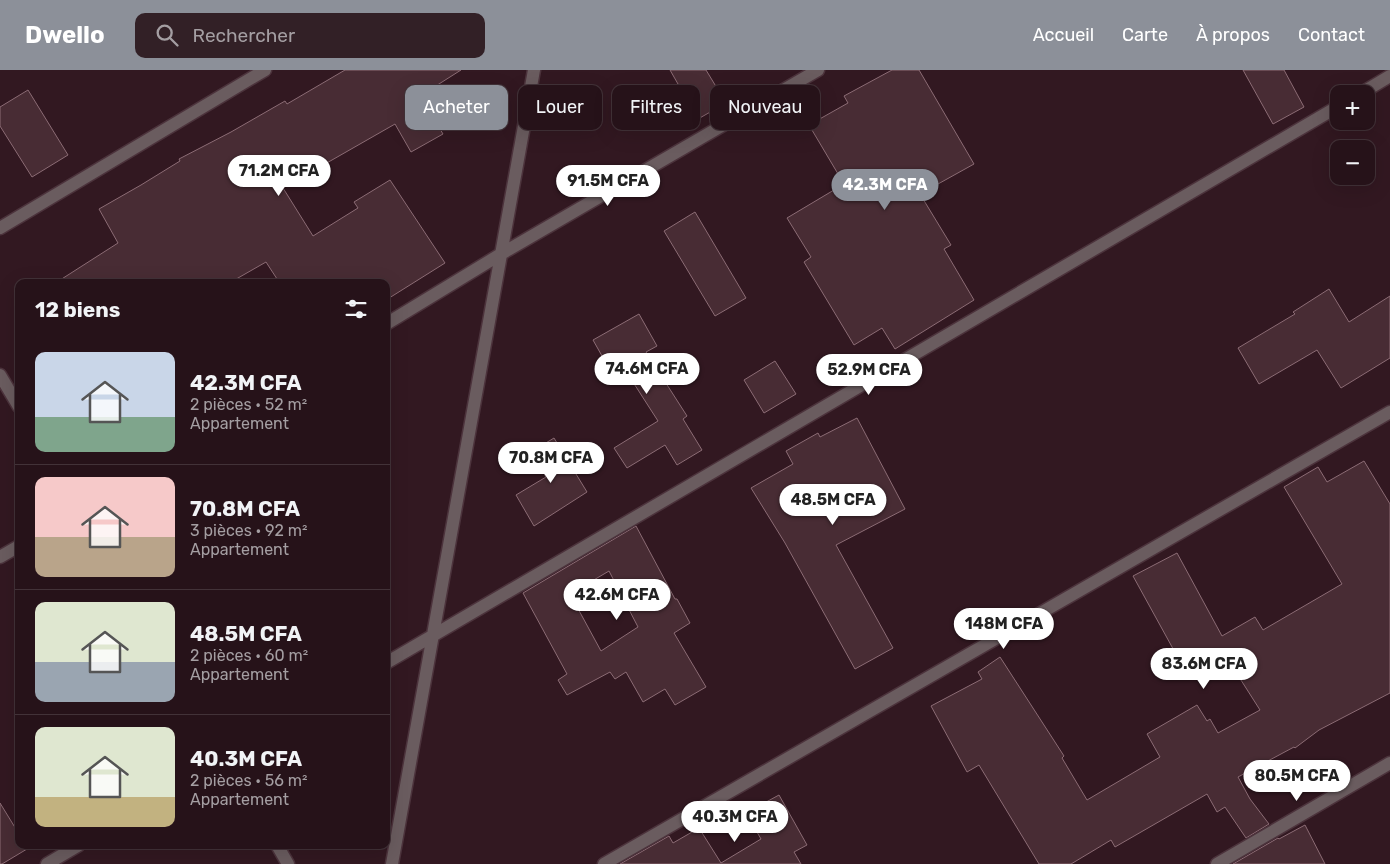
<!DOCTYPE html>
<html lang="fr">
<meta charset="utf-8">
<style>
body{margin:0;font-family:Rubik,sans-serif;background:#322026;color:#f1f3f6;height:100vh;display:flex;flex-direction:column;font-size:19px;white-space:nowrap}
*{box-sizing:border-box;margin:0}
p{font-size:16px;color:#a49ea2}
.icon{flex:none;width:28px;height:28px;fill:none;stroke:currentColor;stroke-width:2;stroke-linecap:round;stroke-linejoin:round}
.map{position:relative;flex:1;overflow:hidden}
.drawer{position:absolute;left:15px;top:209px;width:375px;height:570px;display:flex;flex-direction:column;background:#261219;border-radius:10px;box-shadow:0 5px 20px #0002,0 0 0 1px #423238}
.drawer>*{flex:none}
.top-card{position:absolute;left:405px;top:15px;width:475px;height:45px;display:flex;gap:10px}
.tools{position:absolute;left:1330px;top:15px;display:grid;gap:10px}
.tools a{display:grid;place-items:center;width:45px;height:45px;border-radius:10px;background:#261219;box-shadow:0 5px 20px #0002,0 0 0 1px #423238;font-size:25px}
.price{position:absolute;translate:-50% -42px;padding:0 11px;border-radius:18px;background:#fff;color:#222;font-size:16px;line-height:32px;filter:drop-shadow(0 1px 2px #0008)}
.price::after{content:'';position:absolute;left:50%;top:30px;width:15px;height:11px;margin-left:-8px;background:inherit;clip-path:polygon(0 0,100% 0,50% 100%)}
.price.on{background:#8c9099;color:#fff}
ul{padding:0;list-style:none}
li{display:flex;align-items:center;gap:15px;height:125px;padding:0 20px}
li+li{border-top:1px solid #423238}
li span{display:grid;place-items:center;flex:none;width:140px;height:100px;border-radius:10px;color:#555}
li>.icon{margin-inline-start:auto}
span .icon{width:60px;height:60px;fill:#fffc;stroke-width:1}
li b{font-size:21px}
h2{display:flex;justify-content:space-between;align-items:center;height:60px;padding:0 20px;font-size:21px}
.chip{padding:0 18px;border-radius:10px;background:#261219;box-shadow:0 5px 20px #0002,0 0 0 1px #423238;font-size:18px;line-height:45px}
.chip.on{background:#8c9099;color:#fff}
header{display:flex;align-items:center;gap:30px;box-sizing:border-box;height:70px;padding:0 25px;background:#8c9099;color:#fff}
header strong{font-size:24px}
nav{display:flex;gap:28px;margin-inline-start:auto;font-size:18px}
.search{width:350px;height:45px;background:#322026;display:flex;align-items:center;gap:12px;box-sizing:border-box;padding:0 18px;border-radius:10px;color:#a49ea2;font-size:19px}
.map>svg:first-child{display:block}
</style>
<header>
<strong>Dwello</strong>
<div class="search"><svg class="icon" aria-label="search" viewBox="0 0 24 24"><circle cx="10" cy="10" r="6"/><path d="M15 15l6 6"/></svg>Rechercher</div>
<nav><a>Accueil</a><a>Carte</a><a>À propos</a><a>Contact</a></nav>
</header>
<div class="map">
<svg width="1390" height="794" viewBox="0 0 1390 794">
<rect width="100%" height="100%" fill="#321821"/>
<!-- building -->
<path fill="#482c34" stroke="#8c6c75" fill-rule="evenodd" d="M345,0H461L420,26L443,64L411,82L395,54L283,118L313,166L358,138L354,132L390,110L445,193L386,230V212H279L266,192L231,212H57L118,173L99,139L141,115L180,91L179,89L231,62L285,31L287,34Z
M670,0H706L726,33L698,49Z
M892,0H919L974,94L920,124L951,175L944,179L974,230L895,279L882,258L854,275L804,192L811,187L787,148L844,114L809,55L848,33L844,26Z
M1243,0H1284L1304,37L1273,54Z
M28,20L68,85L32,107L0,56V37Z
M695,142L746,228L715,246L664,161Z
M1329,219L1349,252L1390,226V288L1341,318L1317,280L1259,314L1238,278L1295,244L1293,242Z
M639,244L657,276L646,282L687,346L683,349L702,380L677,395L665,375L627,398L614,378L658,351L622,295L611,302L593,270Z
M775,291L796,324L764,343L744,310Z
M857,348L905,439L836,475L893,578L855,599L785,473L751,418L793,394L786,381L818,363L820,367Z
M554,368L587,422L534,456L516,425L546,407L531,382Z
M1364,391L1390,434V623L1319,660L1295,678L1294,677L1238,707L1250,729L1269,754L1246,768L1225,737L1217,742L1207,724L1115,777L1111,770L1071,794H1039L979,695L967,702L931,636L982,609L978,602L1000,587L1064,686L1062,688L1087,730L1160,687L1147,664L1197,635L1207,651L1210,649L1218,663L1260,640L1225,585L1192,603L1180,584L1177,586L1133,506L1177,483L1222,566L1255,547L1263,560L1342,514L1284,417L1318,397L1327,412Z
M636,456L675,529H677L690,553L674,563L706,617L675,635L665,619L643,632L626,602L615,609L610,602L567,625L558,610L567,604L523,523ZM609,501L638,557L601,581L570,524Z
M779,725L807,775L794,782L801,794H620L669,766L673,773L699,758L721,793L761,769L746,743Z
M0,733L19,764V775H25L27,779L2,794H0Z
M1305,755L1325,794H1233L1278,768L1279,769Z"/>
<g fill="none" stroke-linecap="round" stroke-linejoin="round">
<defs>
<path id="street" d="M1360,24L1390,6
M0,158L265,0
M386,254L501,184L818,0
M0,305L19,337
M0,487L19,476
M386,593L1339,36
M277,775L288,794
M47,794L79,775
M392,794L534,0
M604,794L1390,342
M1217,794L1390,693"/>
</defs>
<!-- street casing -->
<use href="#street" stroke="#4c333c" stroke-width="15"/>
<!-- street -->
<use href="#street" stroke="#6a5c5f" stroke-width="12"/>
</g>
</svg>
<div class="tools">
<a>+</a>
<a>−</a>
</div>
<b class="price" style="left:279px;top:127px">71.2M CFA</b>
<b class="price" style="left:608px;top:137px">91.5M CFA</b>
<b class="price on" style="left:885px;top:141px">42.3M CFA</b>
<b class="price" style="left:647px;top:325px">74.6M CFA</b>
<b class="price" style="left:869px;top:326px">52.9M CFA</b>
<b class="price" style="left:551px;top:414px">70.8M CFA</b>
<b class="price" style="left:833px;top:456px">48.5M CFA</b>
<b class="price" style="left:617px;top:551px">42.6M CFA</b>
<b class="price" style="left:1004px;top:580px">148M CFA</b>
<b class="price" style="left:1204px;top:620px">83.6M CFA</b>
<b class="price" style="left:1297px;top:732px">80.5M CFA</b>
<b class="price" style="left:735px;top:773px">40.3M CFA</b>
<div class="top-card">
<a class="chip on">Acheter</a>
<a class="chip">Louer</a>
<a class="chip">Filtres</a>
<a class="chip">Nouveau</a>
</div>
<section class="drawer">
<h2>12 biens<svg class="icon" aria-label="filters" viewBox="0 0 24 24"><path d="M4 7h16M4 17h16"/><circle cx="9" cy="7" r="2"/><circle cx="15" cy="17" r="2"/></svg></h2>
<ul>
<li><span style="background:linear-gradient(#c9d6e8 65%,#7fa58c 0)"><svg class="icon" aria-label="home" viewBox="0 0 24 24"><path d="M3 11l9-7 9 7M6 9v11h12V9"/></svg></span><div><b>42.3M CFA</b><p>2 pièces · 52 m²</p><p>Appartement</p></div></li>
<li><span style="background:linear-gradient(#f6c9c9 60%,#b9a48a 0)"><svg class="icon" aria-label="home" viewBox="0 0 24 24"><path d="M3 11l9-7 9 7M6 9v11h12V9"/></svg></span><div><b>70.8M CFA</b><p>3 pièces · 92 m²</p><p>Appartement</p></div></li>
<li><span style="background:linear-gradient(#dfe7d0 60%,#9aa5b1 0)"><svg class="icon" aria-label="home" viewBox="0 0 24 24"><path d="M3 11l9-7 9 7M6 9v11h12V9"/></svg></span><div><b>48.5M CFA</b><p>2 pièces · 60 m²</p><p>Appartement</p></div></li>
<li><span style="background:linear-gradient(#dfe7d0 70%,#c2b280 0)"><svg class="icon" aria-label="home" viewBox="0 0 24 24"><path d="M3 11l9-7 9 7M6 9v11h12V9"/></svg></span><div><b>40.3M CFA</b><p>2 pièces · 56 m²</p><p>Appartement</p></div></li>
</ul>
</section>
</div>
